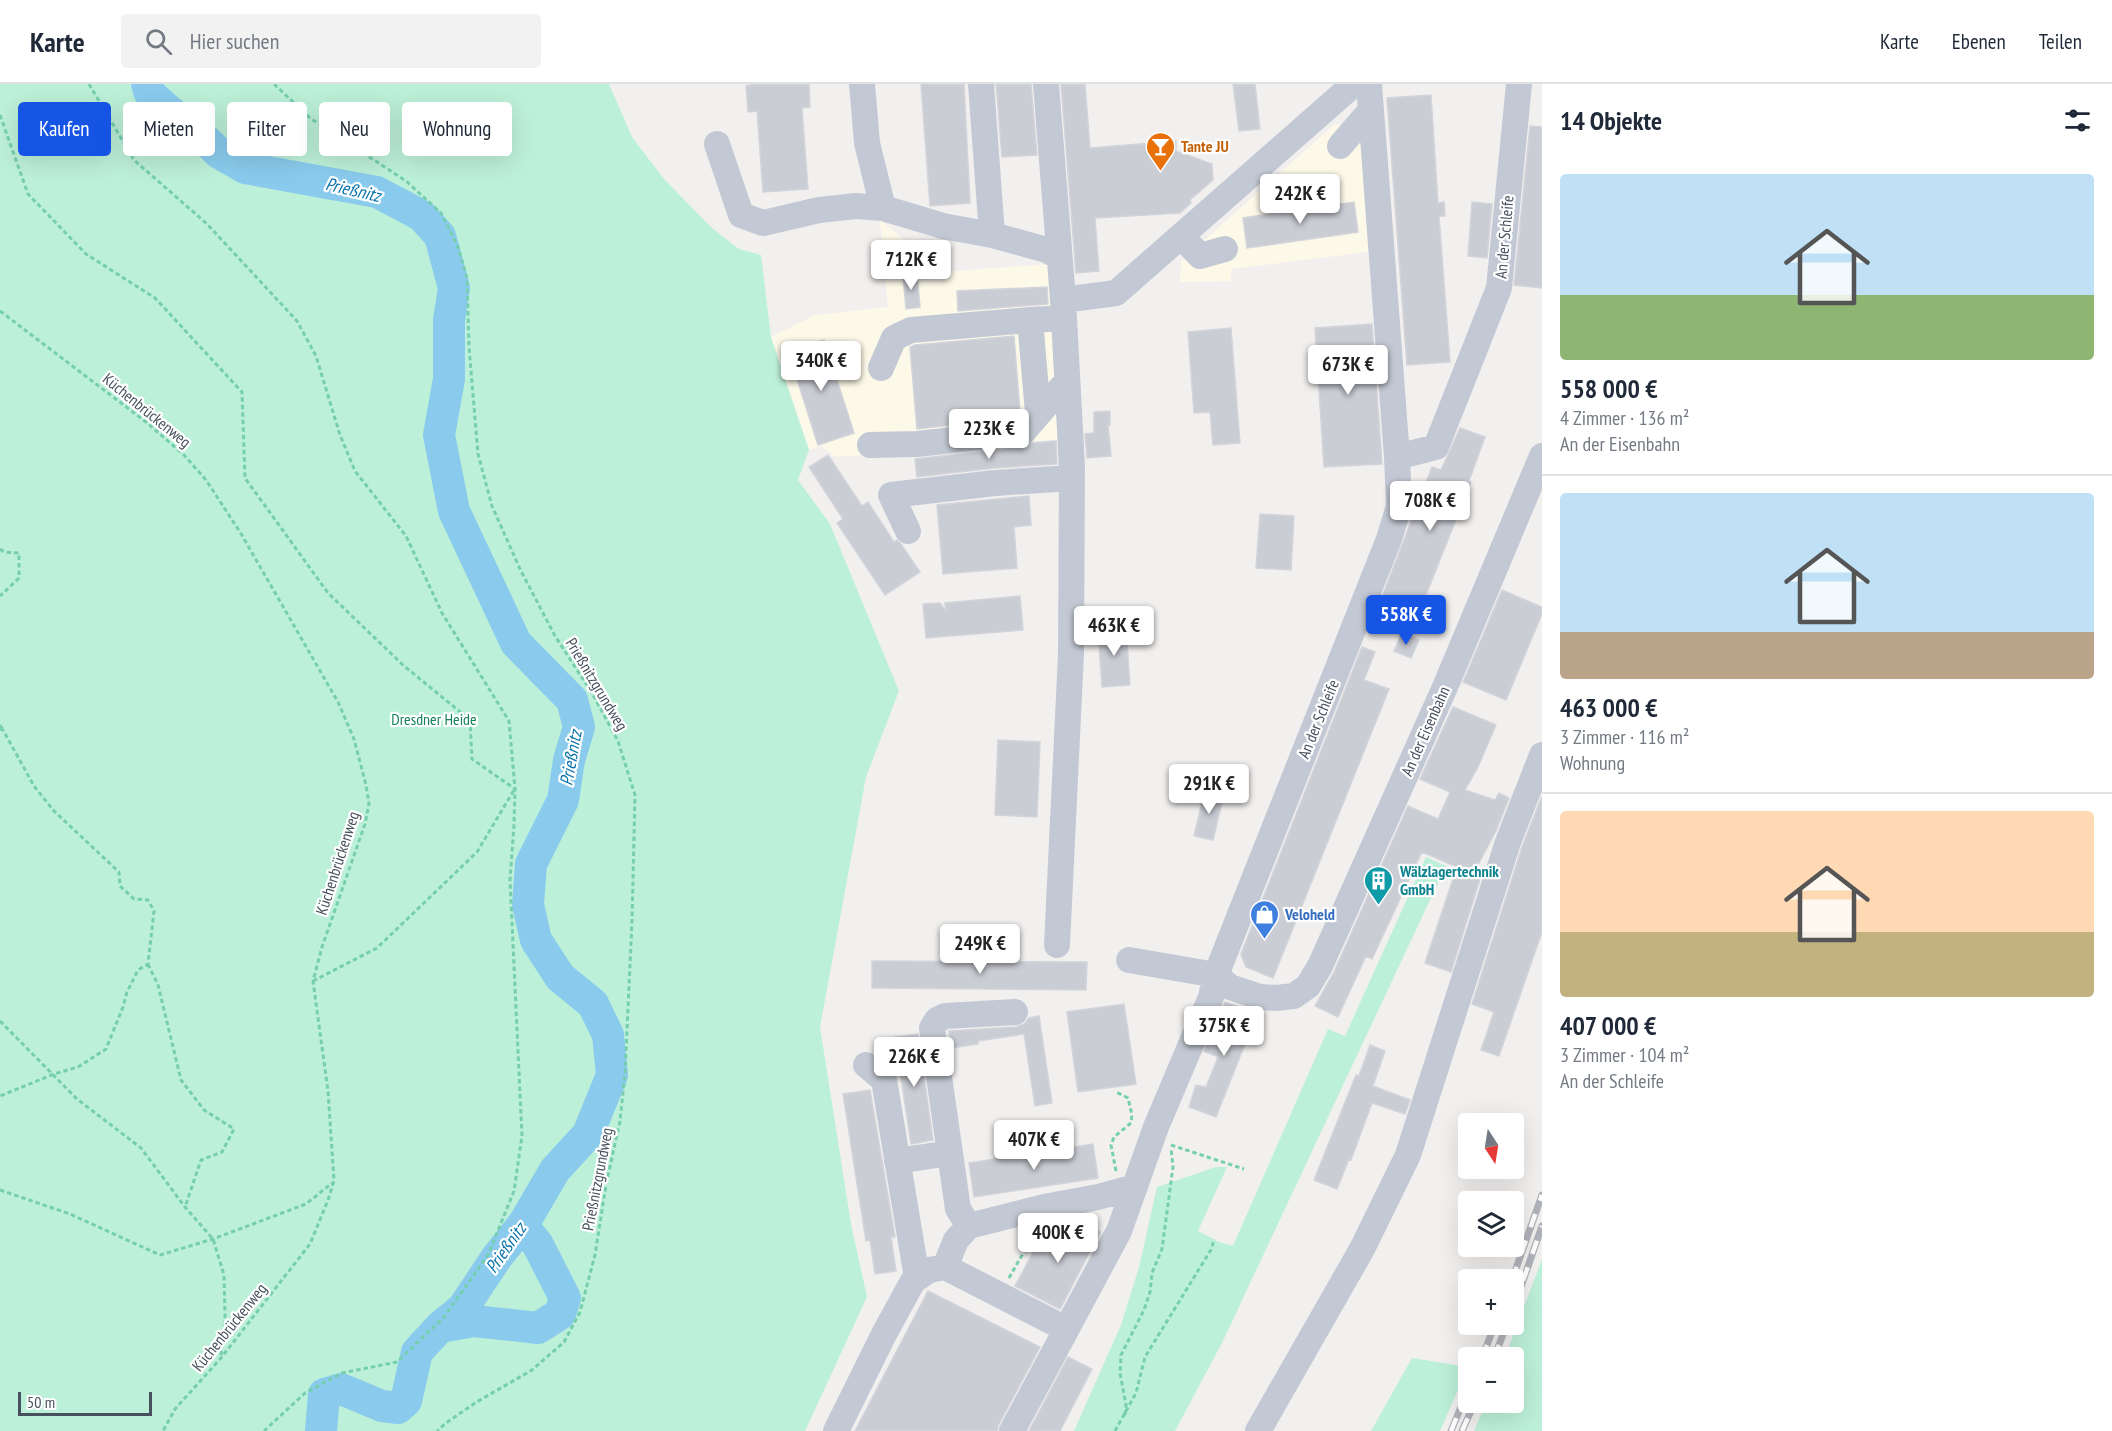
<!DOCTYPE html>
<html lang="de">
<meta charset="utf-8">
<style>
body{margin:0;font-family:"PT Sans Narrow",sans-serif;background:#f2f2f3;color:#1f2937;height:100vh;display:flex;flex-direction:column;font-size:22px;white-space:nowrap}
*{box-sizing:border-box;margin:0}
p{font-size:20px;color:#747a83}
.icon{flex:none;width:33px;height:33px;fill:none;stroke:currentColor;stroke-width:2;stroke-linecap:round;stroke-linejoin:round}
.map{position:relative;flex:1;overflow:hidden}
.details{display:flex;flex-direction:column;background:#fff;width:570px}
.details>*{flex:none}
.guide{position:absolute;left:18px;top:18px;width:570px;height:54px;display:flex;gap:12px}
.needle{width:39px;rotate:168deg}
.controls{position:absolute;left:1458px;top:1029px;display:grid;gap:12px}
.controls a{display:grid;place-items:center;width:66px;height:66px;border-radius:6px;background:#fff;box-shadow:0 6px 24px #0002;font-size:30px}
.scale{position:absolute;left:18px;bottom:15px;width:134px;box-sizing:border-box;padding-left:6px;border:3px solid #47505d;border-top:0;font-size:16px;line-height:21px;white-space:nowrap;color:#47505d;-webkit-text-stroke:4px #fff;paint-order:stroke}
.price{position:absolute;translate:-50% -51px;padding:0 14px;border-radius:6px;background:#fff;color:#222;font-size:20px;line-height:39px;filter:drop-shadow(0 2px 3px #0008)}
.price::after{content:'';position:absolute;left:50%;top:36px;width:18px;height:14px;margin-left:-9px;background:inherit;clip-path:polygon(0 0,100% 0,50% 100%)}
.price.active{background:#1654e5;color:#fff}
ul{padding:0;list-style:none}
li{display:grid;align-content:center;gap:12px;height:318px;padding:0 18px}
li+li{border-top:2px solid #e0e1e3}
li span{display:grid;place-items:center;height:186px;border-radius:6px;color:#555}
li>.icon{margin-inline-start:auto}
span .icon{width:108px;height:108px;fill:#fffc;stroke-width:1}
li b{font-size:26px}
h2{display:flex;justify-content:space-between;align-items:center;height:72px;padding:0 18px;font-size:26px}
.chip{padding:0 21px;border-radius:6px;background:#fff;box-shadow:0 6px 24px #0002;font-size:21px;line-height:54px}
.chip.active{background:#1654e5;color:#fff}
header{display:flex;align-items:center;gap:36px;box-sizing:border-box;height:84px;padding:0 30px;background:#fff;border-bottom:2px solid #e0e1e3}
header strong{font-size:28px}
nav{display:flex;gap:33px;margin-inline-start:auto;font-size:21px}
.search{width:420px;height:54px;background:#f2f2f3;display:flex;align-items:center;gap:15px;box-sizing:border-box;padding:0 21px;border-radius:6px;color:#747a83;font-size:22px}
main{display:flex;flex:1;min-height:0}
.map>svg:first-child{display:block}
</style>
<header>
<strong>Karte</strong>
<div class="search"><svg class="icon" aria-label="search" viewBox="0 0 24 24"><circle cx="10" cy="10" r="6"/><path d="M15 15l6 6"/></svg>Hier suchen</div>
<nav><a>Karte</a><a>Ebenen</a><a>Teilen</a></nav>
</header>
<main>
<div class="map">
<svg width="1542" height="1347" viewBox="0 0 1542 1347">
<rect width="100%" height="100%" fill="#f2f0ef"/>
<!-- commercial -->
<path fill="#fcf9e9" d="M1345,40L1361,52L1368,168L1231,185V197L1180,198L1181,177L1334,41Z
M880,136L943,188L1049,180L1062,355L836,373L821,362L809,366L771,253L815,231L888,223Z"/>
<!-- green -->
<path fill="#bdf0d8" d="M0,0H609L632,53L664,95L712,144L739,165L761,171L771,253L809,366L798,396L830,440L899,607L866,693L820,943L851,1140L867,1213L805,1347H0Z
M1426,773L1446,782L1222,1259L1175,1347H1074L1121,1241L1139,1183L1157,1103L1216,1083H1227L1198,1147L1219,1158L1233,1162L1328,945L1345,952Z
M1542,1175V1347H1474L1486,1319L1514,1318V1274L1505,1273Z
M1412,1274L1468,1283L1440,1347H1371Z"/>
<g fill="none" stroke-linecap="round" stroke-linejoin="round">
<!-- river -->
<path stroke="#8acbed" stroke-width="32" d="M147,0L150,10L169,27L194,45L219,69L245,84L377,108L422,132L440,152L454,204L449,236V295L439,351L454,427L516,559L572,616L579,643L569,676L563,716L531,780L528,821L536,856L560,893L593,920L608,951L612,991L588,1050L555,1086L524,1139L497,1173L463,1224L440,1243L417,1268L406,1317L398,1324L382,1322L341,1305L324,1310L321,1347
M440,1243L474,1237L538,1244L560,1230L565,1214L538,1161L527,1147L524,1139"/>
</g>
<!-- building -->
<path fill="#cbcdd5" stroke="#d3d4db" stroke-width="1.5" d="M755,0H809L810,23L802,24L808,105L763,108L757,27L748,28L746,2Z
M921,0H964L970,119L930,122Z
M996,0H1031L1037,71L1002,73Z
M1061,0H1085L1090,64L1176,57V67L1212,80L1213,96L1190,116L1191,119L1180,129L1095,134L1099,187L1076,189Z
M1233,0H1255L1260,45L1239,47Z
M1431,11L1438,119L1444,118L1445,132H1439L1450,278L1407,281L1387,14Z
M1530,42L1542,43V204L1514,201Z
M1354,118L1358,148L1247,164L1243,134Z
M1472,118L1492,120L1487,174L1468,172Z
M917,190L920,223L906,225L903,191Z
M1047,203L1048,220L958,227L957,207Z
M1372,240L1382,380L1324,383L1315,244Z
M1231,244L1240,359L1213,361L1210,328L1194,329L1188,248Z
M1014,252L1020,328L1015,334L917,345L910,263L915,261Z
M824,256L854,349L818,361L788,267Z
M1110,327V341H1108L1111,372L1087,374L1085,350L1094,349V328Z
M1460,344L1485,353L1469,397L1471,398L1412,546L1375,531L1432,383L1441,386Z
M1056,357L1057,380L994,384L917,393L915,375L1025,363L1032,359Z
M828,371L862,422L868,418L894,458L897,456L901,460L920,488L885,511L837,439L843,435L809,383Z
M1029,412L1031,441L1014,443L1017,484L943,490L937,421Z
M1260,430L1294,432L1291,486L1256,484Z
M1502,506L1542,523V530L1506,616L1463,598Z
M1020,512L1023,546L926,554L923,520L940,519L946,527L945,519Z
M1126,543L1130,601L1102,603L1098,545Z
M1402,549L1419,556L1411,574L1394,567Z
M1362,563L1375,568L1364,596L1389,605L1273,894L1246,883L1241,870Z
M1453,623L1496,641L1478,683L1465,706L1495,716L1499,709L1509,714L1496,747L1472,792L1480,795L1451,888L1425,879L1457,783L1422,768L1372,875L1366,872L1338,933L1315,922L1334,888L1408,722L1438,735L1450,708L1420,695Z
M998,656L1040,658L1037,733L995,731Z
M1205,706L1224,710L1213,756L1194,752Z
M1542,712V848L1499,972L1481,966L1494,928L1472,920L1522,763Z
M872,877L1087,878L1086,906L872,904Z
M1225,918L1257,930L1216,1033L1189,1023L1196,1001L1206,1003L1218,973L1204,967Z
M1124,920L1136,1000L1078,1008L1067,928Z
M1039,932L1052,1019L1035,1022L1024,950L978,957V960L950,964L949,947L1016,943L1024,940L1029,934Z
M918,950L933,1056L911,1060L895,953Z
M1370,961L1385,967L1373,1002L1410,1016L1405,1030L1372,1019L1351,1076L1349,1075L1337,1105L1314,1096L1356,991L1359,992Z
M870,1006L895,1153H891L896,1187L875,1190L870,1156L866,1157L843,1010Z
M1093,1060L1098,1094L974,1113L969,1079Z
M1072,1133L1100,1148L1060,1225L1015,1202L1038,1159L1052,1166L1069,1134Z
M928,1207L1040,1263L999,1340L997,1347H855Z
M1068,1273L1092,1285L1060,1347H1029Z"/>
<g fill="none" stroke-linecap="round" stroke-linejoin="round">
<!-- path -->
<path stroke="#75cfaf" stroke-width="3" stroke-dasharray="4.5 3" stroke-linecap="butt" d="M89,0L134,76L206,139L297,237L316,272L340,351L355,387L406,452L442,529L509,637L515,705L514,741L510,796L522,1052L514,1107L488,1171L444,1233L397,1278L342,1289L305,1309L264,1347
M274,0L310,34L406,97L441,129L458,163L467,194L469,263L478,370L492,422L520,485L555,552L592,609L618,657L635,711L632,837L625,990L620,1037L606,1101L595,1171L580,1228L564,1258L532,1286L475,1319L446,1339L437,1347
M0,31L28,110L86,170L155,214L242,308L245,394L328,509L403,581L470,636L472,675L515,705
M0,227L146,338L184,371L206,396L240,448L338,618L354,655L366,701L369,720L365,740L322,863L313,897L328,1007L334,1097L328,1116L310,1160L221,1274L175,1325L163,1347
M0,465L4,468L19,469V494L0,512
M0,641L3,646
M0,645L3,646L34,702L54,727L119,788L120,802L134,815L148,816L154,827L148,880L138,886L127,908L123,923L106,965L78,983L54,990L0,1012
M148,880L158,901L181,996L204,1026L234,1045L222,1068L201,1076L185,1123
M313,897L377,864L477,768L514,706
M0,937L77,1015L141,1064L185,1123L213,1155L224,1191L225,1231L221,1272
M1171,1061L1244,1085
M1116,1087L1111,1061L1114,1053L1131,1039L1132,1031L1128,1014L1116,1008
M0,1106L70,1130L160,1171L213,1155L306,1120L332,1099
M1022,1150L1026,1164L1033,1168
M1009,1194L1026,1164
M1125,1331L1126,1321L1120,1289L1121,1271L1144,1226L1150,1208L1152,1189L1162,1165L1173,1083L1171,1064
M1115,1347L1136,1309L1145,1273L1212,1164L1214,1155"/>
<!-- minor -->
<path stroke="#c3c9d4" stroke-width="26" d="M862,0L867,59L883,124
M981,0L992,151
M1046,0L1063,216L1072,383L1071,570L1057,861
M717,60L741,131L763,139L819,126L856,122L883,124L943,142L992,151L1047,166L1059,173
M1340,62L1371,26
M1181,152L1200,172L1225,165
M1063,216L1116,209L1354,0
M881,284L894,254L911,246L1030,236
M1038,329L1030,236L1048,235
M870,361L917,360L1023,348L1067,297
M1397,373L1436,363L1499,204L1519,0
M908,447L891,411L995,399L1072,394
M1129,876L1216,891L1230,903L1260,913L1276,914L1294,912L1308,902L1320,882L1445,603L1542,372
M866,981L884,996L917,1194
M897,1077L950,1069
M969,1142L958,1125L932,944L937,936L945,932L1015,928
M945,1183L956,1156L969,1142L1044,1123L1098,1113L1135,1103
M836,1347L884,1250L913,1197L929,1186L945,1183L1066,1245
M1012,1347L1119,1147L1156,1043L1211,913L1216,891L1389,455L1399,422L1397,373L1369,0
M1258,1347L1362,1165L1408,1071L1508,758L1542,671"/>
<defs>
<path id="rail" d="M1512,1196L1542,1111
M1514,1223L1542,1142
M1482,1274L1495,1240
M1494,1274L1507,1240
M1451,1347L1468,1306
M1462,1347L1475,1318"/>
</defs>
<!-- rail casing -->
<use href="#rail" stroke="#b1b3ba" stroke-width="7"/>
<!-- rail -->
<use href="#rail" stroke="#fff" stroke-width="4.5" stroke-dasharray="14" stroke-linecap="butt"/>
</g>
<!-- icons -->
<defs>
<symbol id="bar-pin" viewBox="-11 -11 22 30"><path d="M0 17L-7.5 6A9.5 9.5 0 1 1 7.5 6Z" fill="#e8710a" stroke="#fff"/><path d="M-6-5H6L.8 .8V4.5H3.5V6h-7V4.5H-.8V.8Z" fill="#fff"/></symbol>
<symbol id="building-pin" viewBox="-11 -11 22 30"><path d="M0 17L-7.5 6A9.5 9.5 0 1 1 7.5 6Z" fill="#0f9aa8" stroke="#fff"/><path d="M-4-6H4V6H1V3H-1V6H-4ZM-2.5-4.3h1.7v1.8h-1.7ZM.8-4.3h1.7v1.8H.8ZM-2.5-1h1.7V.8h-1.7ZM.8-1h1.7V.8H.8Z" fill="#fff"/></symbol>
<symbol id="shop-pin" viewBox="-11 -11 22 30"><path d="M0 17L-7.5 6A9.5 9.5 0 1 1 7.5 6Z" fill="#3f7fe0" stroke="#fff"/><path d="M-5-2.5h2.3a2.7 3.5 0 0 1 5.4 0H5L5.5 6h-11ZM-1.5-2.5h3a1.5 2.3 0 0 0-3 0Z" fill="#fff"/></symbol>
</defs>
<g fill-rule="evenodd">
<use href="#bar-pin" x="1144" y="46" width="33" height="45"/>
<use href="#building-pin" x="1362" y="780" width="33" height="45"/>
<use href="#shop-pin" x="1248" y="814" width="33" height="45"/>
</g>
<g text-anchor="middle" stroke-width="4.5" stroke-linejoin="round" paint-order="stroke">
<!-- food labels -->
<g font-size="16" font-weight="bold" fill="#c56008" stroke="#fff" text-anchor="start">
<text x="1181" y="68">Tante JU</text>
</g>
<!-- street labels -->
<g font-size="16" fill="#47505d" stroke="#fff">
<text transform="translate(1504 153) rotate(-85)" y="6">An der Schleife</text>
<text transform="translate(147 326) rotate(39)" y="6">Küchenbrückenweg</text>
<text transform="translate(597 600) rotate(59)" y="6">Prießnitzgrundweg</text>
<text transform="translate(1318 635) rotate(-68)" y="6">An der Schleife</text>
<text transform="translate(1425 647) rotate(-66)" y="6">An der Eisenbahn</text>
<text transform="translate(337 779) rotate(-72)" y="6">Küchenbrückenweg</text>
<text transform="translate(597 1095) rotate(-79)" y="6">Prießnitzgrundweg</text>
<text transform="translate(229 1243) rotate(-51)" y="6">Küchenbrückenweg</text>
</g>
<!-- park labels -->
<g font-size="16" fill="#16815a" stroke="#fff">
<text x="434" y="641">Dresdner Heide</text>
</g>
<!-- culture labels -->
<g font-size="16" font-weight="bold" fill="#0d838f" stroke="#fff" text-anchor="start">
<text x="1400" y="793">Wälzlagertechnik<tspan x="1400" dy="18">GmbH</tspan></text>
</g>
<!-- shop labels -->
<g font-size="16" font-weight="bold" fill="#366cbe" stroke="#fff" text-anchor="start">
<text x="1285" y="836">Veloheld</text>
</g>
<!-- water labels -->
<g font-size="18" font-style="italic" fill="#0a74ad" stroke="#fff">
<text transform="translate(353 106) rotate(13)" y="6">Prießnitz</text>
<text transform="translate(571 674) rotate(-80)" y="6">Prießnitz</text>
<text transform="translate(506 1164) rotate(-55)" y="6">Prießnitz</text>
</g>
</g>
</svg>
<div class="controls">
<a><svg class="needle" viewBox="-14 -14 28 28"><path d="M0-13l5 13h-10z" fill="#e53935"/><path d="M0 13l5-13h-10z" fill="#747a83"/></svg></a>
<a><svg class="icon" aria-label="layers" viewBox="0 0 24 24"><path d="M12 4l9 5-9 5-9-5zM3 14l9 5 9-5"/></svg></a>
<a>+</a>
<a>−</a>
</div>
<div class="scale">50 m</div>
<b class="price" style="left:1300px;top:141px">242K €</b>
<b class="price" style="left:911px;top:207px">712K €</b>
<b class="price" style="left:821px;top:308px">340K €</b>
<b class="price" style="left:1348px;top:312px">673K €</b>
<b class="price" style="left:989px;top:376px">223K €</b>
<b class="price" style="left:1430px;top:448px">708K €</b>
<b class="price active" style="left:1406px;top:562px">558K €</b>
<b class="price" style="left:1114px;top:573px">463K €</b>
<b class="price" style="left:1209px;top:731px">291K €</b>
<b class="price" style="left:980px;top:891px">249K €</b>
<b class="price" style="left:1224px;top:973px">375K €</b>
<b class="price" style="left:914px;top:1004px">226K €</b>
<b class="price" style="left:1034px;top:1087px">407K €</b>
<b class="price" style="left:1058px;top:1180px">400K €</b>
<div class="guide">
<a class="chip active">Kaufen</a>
<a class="chip">Mieten</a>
<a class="chip">Filter</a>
<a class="chip">Neu</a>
<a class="chip">Wohnung</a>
</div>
</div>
<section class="details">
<h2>14 Objekte<svg class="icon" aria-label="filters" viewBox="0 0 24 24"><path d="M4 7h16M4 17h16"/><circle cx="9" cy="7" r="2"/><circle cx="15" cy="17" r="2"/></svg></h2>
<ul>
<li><span style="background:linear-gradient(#bfe0f5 65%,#8fb573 0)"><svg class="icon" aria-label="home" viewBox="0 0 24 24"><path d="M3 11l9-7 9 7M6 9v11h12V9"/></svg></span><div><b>558 000 €</b><p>4 Zimmer · 136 m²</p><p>An der Eisenbahn</p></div></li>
<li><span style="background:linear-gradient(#bfe0f5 75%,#b9a48a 0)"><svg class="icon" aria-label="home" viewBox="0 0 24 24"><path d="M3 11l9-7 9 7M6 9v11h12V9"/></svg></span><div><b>463 000 €</b><p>3 Zimmer · 116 m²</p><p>Wohnung</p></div></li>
<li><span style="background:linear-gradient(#ffd9b3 65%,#c2b280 0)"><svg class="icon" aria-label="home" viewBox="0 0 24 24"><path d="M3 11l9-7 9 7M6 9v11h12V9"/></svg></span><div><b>407 000 €</b><p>3 Zimmer · 104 m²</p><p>An der Schleife</p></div></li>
</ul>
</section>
</main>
